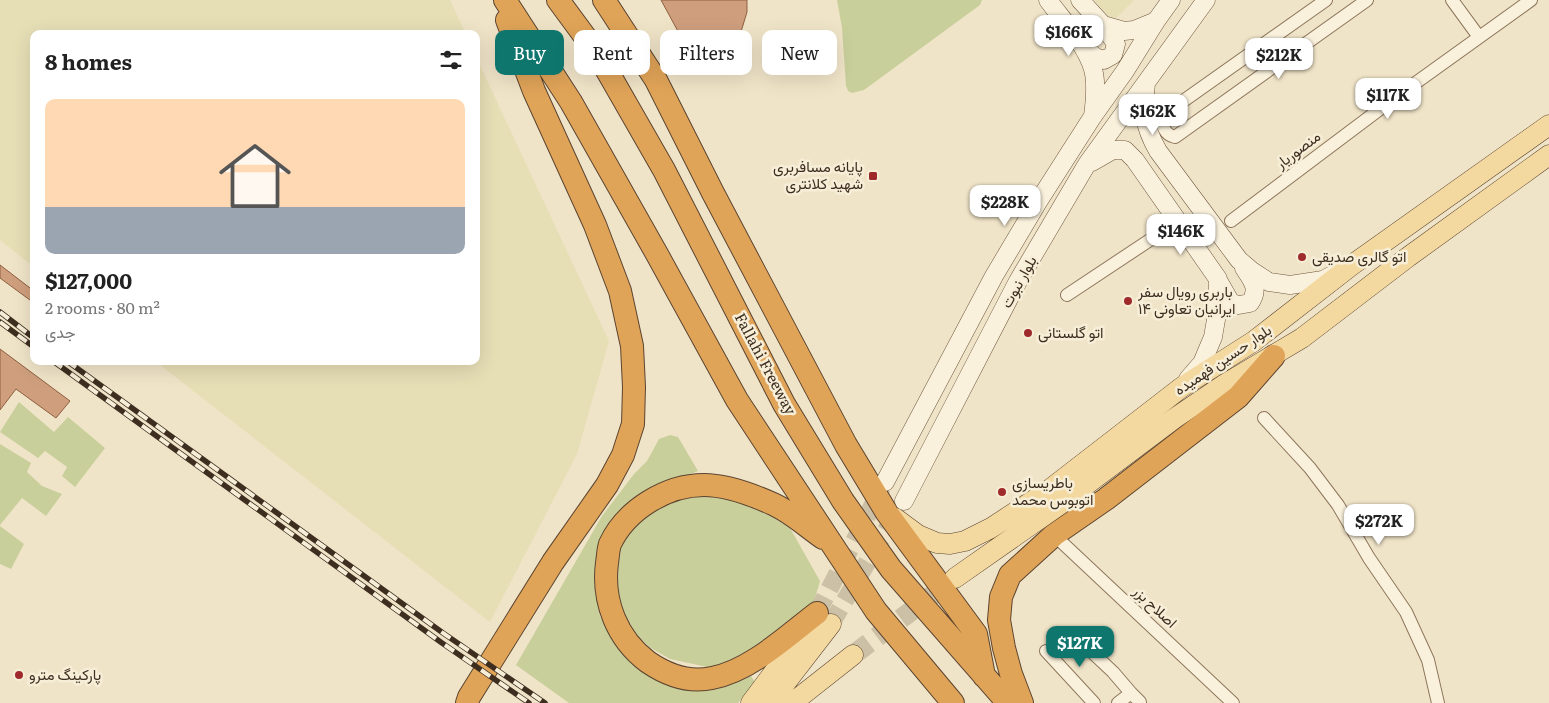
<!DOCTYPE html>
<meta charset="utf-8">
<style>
body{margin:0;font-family:Literata,Vazirmatn,serif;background:#f2f2f2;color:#222;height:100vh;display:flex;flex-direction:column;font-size:19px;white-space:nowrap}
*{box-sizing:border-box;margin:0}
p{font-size:16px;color:#767676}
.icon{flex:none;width:28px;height:28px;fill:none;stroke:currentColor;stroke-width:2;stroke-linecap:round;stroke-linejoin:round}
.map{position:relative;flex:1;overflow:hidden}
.drawer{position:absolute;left:30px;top:30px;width:450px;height:335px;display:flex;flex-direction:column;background:#fff;border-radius:10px;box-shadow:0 5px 20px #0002}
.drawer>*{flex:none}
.banner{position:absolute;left:495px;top:30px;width:475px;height:45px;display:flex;gap:10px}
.price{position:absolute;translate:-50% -42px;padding:0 11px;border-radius:10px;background:#fff;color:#222;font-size:16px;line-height:32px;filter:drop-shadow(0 1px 2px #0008)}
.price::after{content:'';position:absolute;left:50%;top:30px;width:15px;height:11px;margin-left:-8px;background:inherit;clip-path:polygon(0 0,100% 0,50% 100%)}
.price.on{background:#0f766e;color:#fff}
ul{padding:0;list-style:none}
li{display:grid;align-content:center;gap:10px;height:265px;padding:0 15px}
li+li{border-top:1px solid #e0e0e0}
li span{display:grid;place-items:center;height:155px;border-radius:10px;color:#555}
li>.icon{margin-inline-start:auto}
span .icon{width:90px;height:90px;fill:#fffc;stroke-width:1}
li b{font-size:21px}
h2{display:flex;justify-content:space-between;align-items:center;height:60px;padding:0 15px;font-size:21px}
.chip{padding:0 18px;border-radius:10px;background:#fff;box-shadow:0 5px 20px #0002;font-size:18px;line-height:45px}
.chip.on{background:#0f766e;color:#fff}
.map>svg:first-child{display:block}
</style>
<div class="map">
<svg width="1549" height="703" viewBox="0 0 1549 703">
<rect width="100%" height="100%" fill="#f0e4c8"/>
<!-- farmland -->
<path fill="#e6deb5" d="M0,0H450L466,34H34V267L0,240Z
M1094,0H1134L1113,21Z
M476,57L609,341L577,454L490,622L155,361H476Z"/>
<!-- green -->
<path fill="#c9cf9b" d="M837,0H982L980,5L864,90L852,93L848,91L846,86L842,28Z
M19,402L54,432L68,417L105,448L75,487L62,476L67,467L45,451L38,458L0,432Z
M670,435L678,437L698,471L649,491L597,595L600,616L614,640L727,685L751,676L755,682L738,703H569L516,665L602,516L634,474L647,461L659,439Z
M0,444L31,463L27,472L42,486L62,494L46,516L22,498L0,525Z
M690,492L742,498L790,528L820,581L813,605L731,668H712L670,659L649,647L625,624L612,578L616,554L633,527L660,503Z
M0,526L24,544L11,569L0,564Z"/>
<!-- building -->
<path fill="#cf9f7d" stroke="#8d5f41" d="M661,0H747V12L740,35L734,45L717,63L700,72Z
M0,265L34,291V303L0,278Z
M0,349L70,401L56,418L16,389L0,410Z"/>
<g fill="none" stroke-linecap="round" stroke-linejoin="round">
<!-- secondary-tunnel -->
<path stroke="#ccc0a6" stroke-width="18" stroke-dasharray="18 9" stroke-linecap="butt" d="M817,613L882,487
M831,624L898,510"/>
<!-- primary-tunnel -->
<path stroke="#ccc0a6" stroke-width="20" stroke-dasharray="20 10" stroke-linecap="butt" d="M853,655L955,578"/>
<defs>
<path id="street" d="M1326,0L1162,116C1161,125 1165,135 1175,137L1367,0
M1452,0L1479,37
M1231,221L1396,97L1531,0
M1067,295L1177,222
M1264,418L1310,468L1338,505L1369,558L1406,612L1428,660L1438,703
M1054,535L1233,703
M1079,640L1113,672L1131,693L1118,703
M1046,651L1094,703
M1131,693L1140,702"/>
<path id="secondary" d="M1048,0C1063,21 1085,43 1093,69C1097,84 1095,101 1093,116
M1080,0L1103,25L1124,31L1134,30L1156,21
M1084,47L1095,57L1104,60L1113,55L1116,44L1103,25
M1146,83C1143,111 1143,125 1158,151L1239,260L1252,271L1269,282L1290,285L1323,280L1336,273
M1092,162L1113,150H1125L1135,160L1218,279V308L1213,337L1202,363L1188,379
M1219,282L1231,303L1239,305L1250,303C1260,289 1252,280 1244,268
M885,482L994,276L1038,202L1093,116L1125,71L1156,21L1171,0
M904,501L1018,281L1087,164L1206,0"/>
<path id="primary" d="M895,518L918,535L937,543L950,544L965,541L991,528L1049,490L1182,387L1254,341L1352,265L1549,125
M955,578L1062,503L1175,418L1225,384L1302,338L1408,257L1549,155
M751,703L809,625
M770,703L831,624
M792,703L853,655"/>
<path id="highway" d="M505,0L571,102L658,256L737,400L876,611L953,703
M558,0L597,53L664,170L784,404L843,501L891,569L1008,703
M604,0L656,80L713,193L846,445L887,513L976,634L984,676
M817,613C787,636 750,671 712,678C689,683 667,675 648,662C617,639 602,601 607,563C608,557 608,550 610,544C626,510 666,485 704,485C727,485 753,495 773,504C791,512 807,527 823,538
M467,703L469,697L553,562L607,485L623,455L633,424L634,387L632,346L620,291L595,225L534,91L507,20
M1022,703L1011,674L1004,648L999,620L1001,597L1010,575L1054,535L1106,499L1238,397L1274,356"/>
</defs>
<!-- street casing -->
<use href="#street" stroke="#8d765c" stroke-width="14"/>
<!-- secondary casing -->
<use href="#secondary" stroke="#6f573f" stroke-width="19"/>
<!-- primary casing -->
<use href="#primary" stroke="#5b4430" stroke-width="21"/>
<!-- highway casing -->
<use href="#highway" stroke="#5b4430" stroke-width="24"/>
<!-- street -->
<use href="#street" stroke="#faf1dc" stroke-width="12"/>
<!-- secondary -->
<use href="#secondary" stroke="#faf1dc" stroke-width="18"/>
<!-- primary -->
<use href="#primary" stroke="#f3d9a0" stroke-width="20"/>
<!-- highway -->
<use href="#highway" stroke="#e0a458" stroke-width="22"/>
<defs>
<path id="rail" d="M0,312L34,338
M0,322L34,347
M53,361L442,643L529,703
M67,361L443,633L545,703"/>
</defs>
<!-- rail casing -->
<use href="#rail" stroke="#3d2e20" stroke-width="5.5"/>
<!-- rail -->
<use href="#rail" stroke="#f7eed8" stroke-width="4" stroke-dasharray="11" stroke-linecap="butt"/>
</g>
<!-- markers -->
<g fill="#9e2a2b" stroke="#f7eed8" stroke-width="2">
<rect x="868" y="171" width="10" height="10" rx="2.5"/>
<circle cx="1302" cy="257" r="5"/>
<circle cx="1128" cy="301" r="5"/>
<circle cx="1028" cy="333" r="5"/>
<circle cx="1002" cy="492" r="5"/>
<circle cx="19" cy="675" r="5"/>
</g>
<g text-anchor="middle" stroke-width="5" stroke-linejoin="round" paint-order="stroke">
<!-- street labels -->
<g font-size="15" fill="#3d2e20" stroke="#f7eed8">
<text transform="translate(1298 150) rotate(-37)" y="5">منصوریار</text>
<text transform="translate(1019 282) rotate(-61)" y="5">بلوار نبوت</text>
<text transform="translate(1223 360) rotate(-34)" y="5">بلوار حسین فهمیده</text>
<text transform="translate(765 364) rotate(62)" y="5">Fallahi Freeway</text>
<text transform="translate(1155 607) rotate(43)" y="5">اصلاح بزر</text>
</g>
<!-- poi labels -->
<g font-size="15" fill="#3d2e20" stroke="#f7eed8" text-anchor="start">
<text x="863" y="172" text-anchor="end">پایانه مسافربری<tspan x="863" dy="17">شهید کلانتری</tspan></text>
<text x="1312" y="262">اتو گالری صدیقی</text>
<text x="1138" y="297">باربری رویال سفر<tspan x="1138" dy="17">ایرانیان تعاونی ۱۴</tspan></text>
<text x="1038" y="338">اتو گلستانی</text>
<text x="1012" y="488">باطریسازی<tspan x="1012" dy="17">اتوبوس محمد</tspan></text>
<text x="29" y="680">پارکینگ مترو</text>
</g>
</g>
</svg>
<b class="price" style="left:1069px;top:57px">$166K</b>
<b class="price" style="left:1279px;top:80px">$212K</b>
<b class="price" style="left:1388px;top:120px">$117K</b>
<b class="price" style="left:1153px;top:136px">$162K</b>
<b class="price" style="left:1005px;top:227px">$228K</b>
<b class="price" style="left:1181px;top:256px">$146K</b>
<b class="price" style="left:1379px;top:546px">$272K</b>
<b class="price on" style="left:1080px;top:668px">$127K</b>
<div class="banner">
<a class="chip on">Buy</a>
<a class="chip">Rent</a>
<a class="chip">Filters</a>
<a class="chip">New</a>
</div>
<section class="drawer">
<h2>8 homes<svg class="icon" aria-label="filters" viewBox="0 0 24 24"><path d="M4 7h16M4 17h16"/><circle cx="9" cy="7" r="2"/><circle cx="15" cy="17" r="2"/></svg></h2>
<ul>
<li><span style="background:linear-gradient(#ffd9b3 70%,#9aa5b1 0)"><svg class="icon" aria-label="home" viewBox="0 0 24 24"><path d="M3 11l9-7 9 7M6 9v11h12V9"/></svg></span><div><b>$127,000</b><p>2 rooms · 80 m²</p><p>جدی</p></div></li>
</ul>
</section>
</div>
